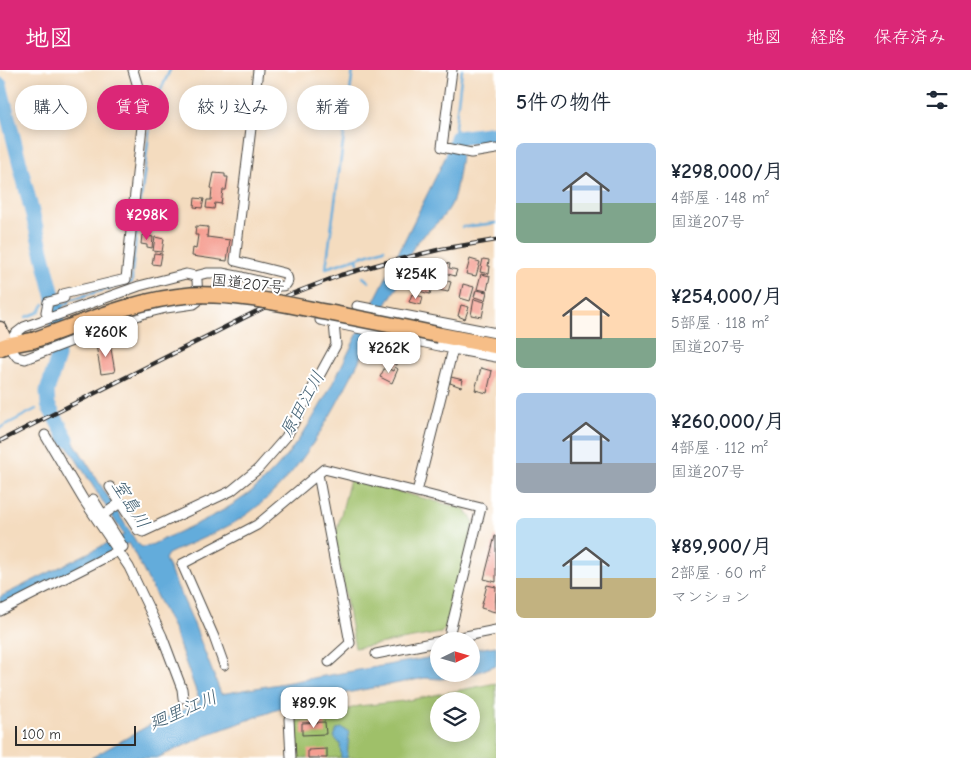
<!DOCTYPE html>
<html lang="ja">
<meta charset="utf-8">
<style>
body{margin:0;font-family:"Comic Neue","Klee One",sans-serif;background:#f6f6f7;color:#1f2937;height:100vh;display:flex;flex-direction:column;font-size:19px;white-space:nowrap}
*{box-sizing:border-box;margin:0}
p{font-size:16px;color:#747a83}
.icon{flex:none;width:28px;height:28px;fill:none;stroke:currentColor;stroke-width:2;stroke-linecap:round;stroke-linejoin:round}
.map{position:relative;flex:1;overflow:hidden}
.details{display:flex;flex-direction:column;background:#fff;width:475px}
.details>*{flex:none}
.hud{position:absolute;left:15px;top:15px;width:405px;height:45px;display:flex;gap:10px}
.needle{width:32px;rotate:85deg}
.tools{position:absolute;left:430px;top:562px;display:grid;gap:10px}
.tools a{display:grid;place-items:center;width:50px;height:50px;border-radius:50%;background:#fff;box-shadow:0 2px 12px #0003;font-size:25px}
.scale{position:absolute;left:15px;bottom:12px;width:121px;box-sizing:border-box;padding-left:5px;border:2px solid #2b2b2b;border-top:0;font-size:14px;line-height:18px;white-space:nowrap;color:#2b2b2b;-webkit-text-stroke:4px #fff;paint-order:stroke}
.price{position:absolute;translate:-50% -42px;padding:0 11px;border-radius:10px;background:#fff;color:#222;font-size:16px;line-height:32px;filter:drop-shadow(0 1px 2px #0008)}
.price::after{content:'';position:absolute;left:50%;top:30px;width:15px;height:11px;margin-left:-8px;background:inherit;clip-path:polygon(0 0,100% 0,50% 100%)}
.price.current{background:#db2777;color:#fff}
ul{padding:0;list-style:none}
li{display:flex;align-items:center;gap:15px;height:125px;padding:0 20px}
li span{display:grid;place-items:center;flex:none;width:140px;height:100px;border-radius:8px;color:#555}
li>.icon{margin-inline-start:auto}
span .icon{width:60px;height:60px;fill:#fffc;stroke-width:1}
li b{font-size:21px}
h2{display:flex;justify-content:space-between;align-items:center;height:60px;padding:0 20px;font-size:21px}
.tag{padding:0 18px;border-radius:22px;background:#fff;box-shadow:0 2px 12px #0003;font-size:18px;line-height:45px}
.tag.current{background:#db2777;color:#fff}
header{display:flex;align-items:center;gap:30px;box-sizing:border-box;height:70px;padding:0 25px;background:#db2777;color:#fff}
header strong{font-size:24px}
nav{display:flex;gap:28px;margin-inline-start:auto;font-size:18px}
main{display:flex;flex:1;min-height:0}
.map>svg:first-child{display:block}
</style>
<header>
<strong>地図</strong>
<nav><a>地図</a><a>経路</a><a>保存済み</a></nav>
</header>
<main>
<div class="map">
<svg width="496" height="688" viewBox="0 0 496 688">
<rect width="100%" height="100%" fill="#fff"/>
<filter id="ink" filterUnits="userSpaceOnUse"><feTurbulence type="fractalNoise" baseFrequency=".02" numOctaves="2"/><feDisplacementMap in="SourceGraphic" scale="10" xChannelSelector="R" yChannelSelector="G"/><feConvolveMatrix kernelMatrix="1 2 1 2 8 2 1 2 1" color-interpolation-filters="sRGB"/></filter>
<filter id="wash" filterUnits="userSpaceOnUse"><feTurbulence type="fractalNoise" baseFrequency=".0096" numOctaves="4" result="noise"/><feDisplacementMap in="SourceGraphic" scale="20" xChannelSelector="R" yChannelSelector="G"/><feGaussianBlur stdDeviation="1.12" result="paint"/><feColorMatrix in="noise" values="0 0 0 0 0 0 0 0 0 0 0 0 0 0 0 0 0 1.4 0 .05"/><feComposite in="paint" operator="in"/></filter>
<g filter="url(#wash)">
<rect width="100%" height="100%" fill="#f4dcbf"/>
<!-- green -->
<path fill="#9fc069" stroke="#65764a" fill-rule="evenodd" d="M350,409L465,439L474,452L447,556L441,563L355,578L335,468Z
M496,613V688H296L294,651L326,646L359,636L404,631ZM439,631H471V664H439Z"/>
<!-- water -->
<path fill="#63acdb" stroke="#476c83" d="M446,86H461C459,99 456,125 451,135C439,159 401,173 408,204C385,228 373,263 358,293C328,352 295,415 237,451C215,464 191,473 168,484L165,489L192,549L221,624L439,586V604H471V580L496,576V595L476,603L441,609L425,608L320,628L276,640L212,663L157,688H91L146,657L200,632L173,558L129,473L0,537V527L124,465L53,353L60,350L137,473L142,477L149,476C181,460 217,447 247,425C300,385 332,315 361,257C390,200 418,143 446,86Z
M342,658L349,662L347,688H341L340,674L334,667L337,659Z"/>
<g fill="none" stroke-linecap="round" stroke-linejoin="round">
<!-- stream -->
<path stroke="#63acdb" stroke-width="2.5" d="M353,0L326,198L357,188L358,193
M457,68L455,56L462,0
M462,157L496,153
M357,188L384,179
M363,207L369,212
M56,237L68,234L69,230L132,212V202L152,39L170,0
M26,247L39,242L44,234
M0,358L36,339"/>
<!-- river -->
<path stroke="#63acdb" stroke-width="15" d="M0,15L56,237L58,287L47,321L48,335L67,369
M449,105L457,68L496,63"/>
</g>
<g id="blocks">
<!-- building -->
<path fill="#f59e91" d="M214,103L225,104V107H228L226,120H223L221,134L215,133L214,139L206,138L207,130H211L212,118H211Z
M195,128L204,129L202,138L194,137Z
M196,156L208,157L207,167L230,170L227,191L192,186L193,178L196,179L198,165H195Z
M142,165L153,167L152,178L147,177V175L141,174Z
M155,167L164,169L162,182L153,181Z
M154,183L162,184L160,195L152,194Z
M470,189L480,192L476,206L466,204Z
M483,189L489,190L488,196H490L489,204L480,202Z
M445,193L450,194L449,198L457,200L455,206L435,200L436,194L444,196Z
M481,204L490,206L487,221L477,219Z
M423,207L434,210L430,224L419,221Z
M437,208L451,212L448,222L434,219Z
M463,214L474,217L470,231L460,228Z
M476,220L487,222L485,230L474,227Z
M412,224L423,227L421,235L409,232Z
M474,229L485,232L482,247L471,245Z
M461,235L469,237L465,249L458,246Z
M110,273L115,302L101,304L96,275Z
M392,279L396,281L397,279L403,282L397,295L387,291Z
M385,297L393,301L395,297L398,299L392,313L380,307Z
M481,298L492,301L487,323L475,320Z
M451,307L463,310L461,317L450,313Z
M495,466H496V512L484,509Z
M487,515L496,517L495,542L481,538Z
M325,652L326,664L302,665V653Z
M327,679V688H308V680Z"/>
</g>
</g>
<g filter="url(#ink)">
<use href="#blocks" fill-opacity="0" stroke="#494641" stroke-width="1"/>
<g fill="none" stroke-linecap="round" stroke-linejoin="round">
<defs>
<path id="minor" d="M452,0L442,77L471,83L496,79
M195,206L197,210L198,231L194,234L166,238L142,244L25,289L17,287L8,275L15,264L24,257L139,216L186,204L195,206L207,203H222L242,207L278,216C288,217 291,210 284,203L235,191L258,0
M357,236L496,263
M48,247L46,242L48,232L64,228L63,224L126,209L144,37L133,0
M320,250L453,279
M45,365L83,429L129,497L162,566L182,619L183,628
M318,404L350,573L329,592
M110,417L138,460L143,462L231,421L258,399L286,367L336,275L334,253
M417,422L481,438L450,562V568
M93,429L123,477
M103,445L120,433
M0,541L118,481
M376,584L496,560
M224,595L214,567L182,494L257,455L324,399L417,422L453,279L496,287
M289,649L291,688"/>
<path id="secondary" d="M0,258L8,275"/>
<path id="trunk" d="M439,265L496,276
M0,278L8,275L34,270"/>
</defs>
<!-- minor casing -->
<use href="#minor" stroke="#494641" stroke-width="11"/>
<!-- secondary casing -->
<use href="#secondary" stroke="#494641" stroke-width="15"/>
<!-- trunk casing -->
<use href="#trunk" stroke="#494641" stroke-width="18"/>
<!-- minor -->
<use href="#minor" stroke="#fff" stroke-width="9"/>
<!-- secondary -->
<use href="#secondary" stroke="#fbe5cf" stroke-width="12"/>
<!-- trunk -->
<use href="#trunk" stroke="#f6be87" stroke-width="15"/>
<defs>
<path id="rail" d="M0,371L289,225L341,205L384,193L442,179L496,170"/>
</defs>
<!-- rail casing -->
<use href="#rail" stroke="#2b2b2b" stroke-width="4.5"/>
<!-- rail -->
<use href="#rail" stroke="#fff" stroke-width="2.5" stroke-dasharray="8" stroke-linecap="butt"/>
<defs>
<path id="trunk-bridge" d="M34,270C85,252 137,229 191,225C233,223 275,232 315,240C356,248 398,256 439,265"/>
</defs>
<!-- trunk-bridge casing -->
<use href="#trunk-bridge" stroke="#494641" stroke-width="18" stroke-linecap="butt"/>
<!-- trunk-bridge -->
<use href="#trunk-bridge" stroke="#f6be87" stroke-width="15"/>
</g>
</g>
<g text-anchor="middle" stroke-width="4" stroke-linejoin="round" paint-order="stroke">
<!-- street labels -->
<g font-size="16" fill="#2b2b2b" stroke="#fff">
<text transform="translate(248 213) rotate(6)" y="6">国道207号</text>
</g>
<!-- water labels -->
<g font-size="18" font-style="italic" fill="#415f71" stroke="#fff">
<text transform="translate(302 334) rotate(-61)" y="6">原田江川</text>
<text transform="translate(131 434) rotate(58)" y="6">室島川</text>
<text transform="translate(183 640) rotate(-23)" y="6">廻里江川</text>
</g>
</g>
</svg>
<div class="tools">
<a><svg class="needle" viewBox="-14 -14 28 28"><path d="M0-13l5 13h-10z" fill="#e53935"/><path d="M0 13l5-13h-10z" fill="#747a83"/></svg></a>
<a><svg class="icon" aria-label="layers" viewBox="0 0 24 24"><path d="M12 4l9 5-9 5-9-5zM3 14l9 5 9-5"/></svg></a>
</div>
<div class="scale">100 m</div>
<b class="price current" style="left:147px;top:171px">¥298K</b>
<b class="price" style="left:416px;top:230px">¥254K</b>
<b class="price" style="left:106px;top:288px">¥260K</b>
<b class="price" style="left:389px;top:304px">¥262K</b>
<b class="price" style="left:314px;top:659px">¥89.9K</b>
<div class="hud">
<a class="tag">購入</a>
<a class="tag current">賃貸</a>
<a class="tag">絞り込み</a>
<a class="tag">新着</a>
</div>
</div>
<section class="details">
<h2>5件の物件<svg class="icon" aria-label="filters" viewBox="0 0 24 24"><path d="M4 7h16M4 17h16"/><circle cx="9" cy="7" r="2"/><circle cx="15" cy="17" r="2"/></svg></h2>
<ul>
<li><span style="background:linear-gradient(#a9c7e8 60%,#7fa58c 0)"><svg class="icon" aria-label="home" viewBox="0 0 24 24"><path d="M3 11l9-7 9 7M6 9v11h12V9"/></svg></span><div><b>¥298,000/月</b><p>4部屋 · 148 m²</p><p>国道207号</p></div></li>
<li><span style="background:linear-gradient(#ffd9b3 70%,#7fa58c 0)"><svg class="icon" aria-label="home" viewBox="0 0 24 24"><path d="M3 11l9-7 9 7M6 9v11h12V9"/></svg></span><div><b>¥254,000/月</b><p>5部屋 · 118 m²</p><p>国道207号</p></div></li>
<li><span style="background:linear-gradient(#a9c7e8 70%,#9aa5b1 0)"><svg class="icon" aria-label="home" viewBox="0 0 24 24"><path d="M3 11l9-7 9 7M6 9v11h12V9"/></svg></span><div><b>¥260,000/月</b><p>4部屋 · 112 m²</p><p>国道207号</p></div></li>
<li><span style="background:linear-gradient(#bfe0f5 60%,#c2b280 0)"><svg class="icon" aria-label="home" viewBox="0 0 24 24"><path d="M3 11l9-7 9 7M6 9v11h12V9"/></svg></span><div><b>¥89,900/月</b><p>2部屋 · 60 m²</p><p>マンション</p></div></li>
</ul>
</section>
</main>
